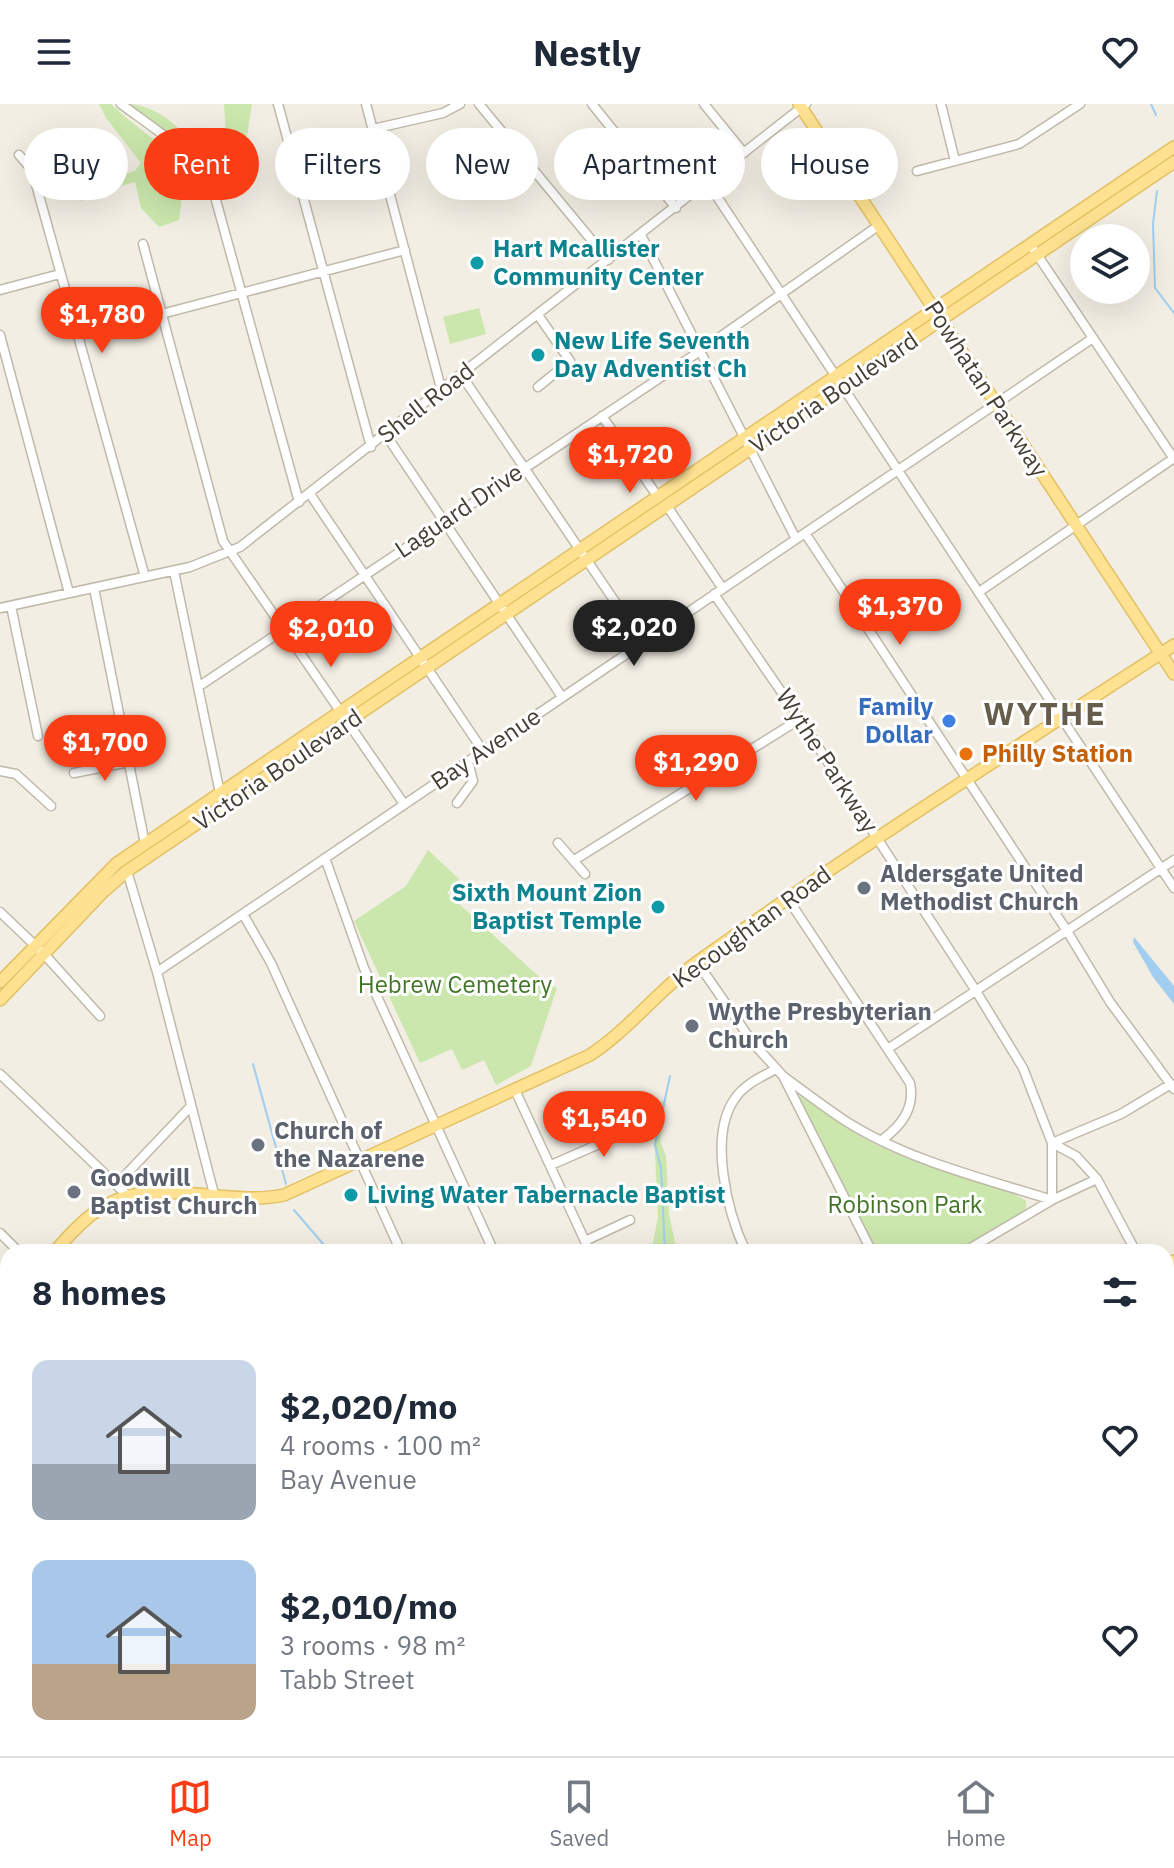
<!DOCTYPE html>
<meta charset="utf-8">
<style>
body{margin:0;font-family:"IBM Plex Sans",sans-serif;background:#f6f6f7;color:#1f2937;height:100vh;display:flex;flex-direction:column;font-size:30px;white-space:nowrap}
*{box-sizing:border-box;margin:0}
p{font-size:26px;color:#747a83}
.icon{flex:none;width:44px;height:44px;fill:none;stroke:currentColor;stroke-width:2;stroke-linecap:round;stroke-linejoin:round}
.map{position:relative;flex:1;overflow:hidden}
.sheet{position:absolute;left:0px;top:1140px;width:1174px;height:512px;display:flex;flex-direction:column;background:#fff;border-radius:24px 24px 0 0;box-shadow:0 8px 32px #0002}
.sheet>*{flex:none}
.guide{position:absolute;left:24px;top:24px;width:1126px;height:72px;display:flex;gap:16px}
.tools{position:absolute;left:1070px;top:120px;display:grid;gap:16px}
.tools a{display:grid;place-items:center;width:80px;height:80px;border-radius:50%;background:#fff;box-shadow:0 8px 32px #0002;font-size:40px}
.price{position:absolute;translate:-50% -68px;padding:0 18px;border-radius:28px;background:#f93e15;color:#fff;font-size:26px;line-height:52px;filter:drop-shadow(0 2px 4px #0008)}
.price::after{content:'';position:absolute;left:50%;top:48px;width:24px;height:18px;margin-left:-12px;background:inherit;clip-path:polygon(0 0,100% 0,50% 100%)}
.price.on{background:#222;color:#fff}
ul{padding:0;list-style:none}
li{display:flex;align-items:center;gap:24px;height:200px;padding:0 32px}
li span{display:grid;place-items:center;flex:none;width:224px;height:160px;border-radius:16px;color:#555}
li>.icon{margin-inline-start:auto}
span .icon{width:96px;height:96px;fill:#fffc;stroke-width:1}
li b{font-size:34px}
h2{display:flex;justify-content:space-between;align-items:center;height:96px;padding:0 32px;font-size:34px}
.chip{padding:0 28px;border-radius:36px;background:#fff;box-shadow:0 8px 32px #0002;font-size:28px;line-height:72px}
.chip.on{background:#f93e15;color:#fff}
header{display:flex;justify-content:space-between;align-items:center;height:104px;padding:0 32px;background:#fff;font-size:36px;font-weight:700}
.tab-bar{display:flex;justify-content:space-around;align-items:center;height:112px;border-top:2px solid #e0e1e3;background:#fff;font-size:22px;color:#747a83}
.tab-bar a{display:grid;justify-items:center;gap:4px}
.tab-bar .on{color:#f93e15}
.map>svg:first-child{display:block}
</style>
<header><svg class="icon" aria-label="menu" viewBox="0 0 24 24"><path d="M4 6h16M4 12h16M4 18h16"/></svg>Nestly<svg class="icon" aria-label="heart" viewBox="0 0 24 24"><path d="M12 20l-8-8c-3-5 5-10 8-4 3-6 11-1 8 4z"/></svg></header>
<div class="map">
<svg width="1174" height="1652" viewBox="0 0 1174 1652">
<rect width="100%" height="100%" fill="#f2eee4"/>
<!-- green -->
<path fill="#cbe7ad" d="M99,0H111C142,30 181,49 203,87L182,92L179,116L159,123L141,104L135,78L88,91L81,97L73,91L79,83L135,67L141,59L106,14Z
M127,0C160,0 190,32 207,59L201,61L178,37Z
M224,0H252L246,38L252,59L251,76H242L228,62Z
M479,204L486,230L450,240L443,213Z
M428,746L459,775L447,789L545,878L557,884L531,962L496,981L484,956L462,966L452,945L420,959L354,817L406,782Z
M802,992C834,1017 866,1038 904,1053C925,1061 1017,1087 1026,1097V1108L955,1148H877L798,994Z
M666,995L660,1037L666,1052L669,1110L677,1148H651L658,1113L653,1009L656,1001Z"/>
<!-- water -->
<path fill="#a0cdf0" d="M1134,833L1174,882V900L1153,873L1133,838Z
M1174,1282V1652H701L711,1644H1166V1286Z"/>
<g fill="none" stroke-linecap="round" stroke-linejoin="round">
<!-- stream -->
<path stroke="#a0cdf0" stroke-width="2" d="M1151,0L1156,11
M1157,87L1153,120L1155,184L1174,209
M253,960L286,1080
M294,1106L330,1148
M665,1148L661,1064L655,1041L670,972"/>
<defs>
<path id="minor" d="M121,0C156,26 194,48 214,89L299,398
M278,0L371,343
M366,0L442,288
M479,0L608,156
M592,0L676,104
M704,0L744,49
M941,0L955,57
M373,25L443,9L460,0
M19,51L32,66L145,473
M917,67L1019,40L1080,0
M708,79L1174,784
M641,131L796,435
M143,140L223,437L404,700
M1030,140L1174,355
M0,186L60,170
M0,231L69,489
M78,232L405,146
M462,272L643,539
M538,283L570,257L538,211
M602,312L658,393
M386,331L562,593
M310,390L483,647
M667,402L723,485
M805,429L1067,827L1110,898L1174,985
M174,467L221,694
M94,484L145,740
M979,488L1174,354
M714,490L800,615L976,887L1023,964L1052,1039L1076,1052L1097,1075L1136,1148
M11,502L38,632
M0,504L190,463L240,443L806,0
M198,583L700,247L878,122
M0,667L16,670L51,702
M74,669L129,658
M457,699L473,677L468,657
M558,739L585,770
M325,754L364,864L494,1148
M576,755L800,615
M127,767L157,868L215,1094
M788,795L910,979C915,1004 902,1021 882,1036
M0,808L44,850L100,912
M243,810L271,859L401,1148
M697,858L753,939L783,972L872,1148
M157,868L1093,234
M889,944L1174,756
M0,970L128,1092
M783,972C803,987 823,1002 844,1016C906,1056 982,1074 1052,1096L1097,1075
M515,986L590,1148
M551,1061L645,1020
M116,1081L191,1002
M0,1129L19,1148
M585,1137L630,1116
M746,1148C728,1110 707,1031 736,993C745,980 763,972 776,965
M964,1148L1052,1096V1039L1121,1010L1171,980
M0,1290L8,1298
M0,1450L8,1458
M0,1512L8,1504
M0,1611L8,1618
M35,1644L44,1652
M202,1644L211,1652
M371,1644L379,1652
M161,1652L168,1644"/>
<path id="major" d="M799,0L1174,570
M0,878L117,759L1174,43
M0,896L104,787L127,767L1174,58
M54,1148C68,1133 82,1116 100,1105C153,1069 223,1104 284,1091L590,951C631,924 660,884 700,856C854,746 1015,644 1174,541
M1166,1161L1174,1157
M0,1205L8,1197
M570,1652L577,1644"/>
</defs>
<!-- minor casing -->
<use href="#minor" stroke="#c0b9aa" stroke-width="11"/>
<!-- major casing -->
<use href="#major" stroke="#e3c062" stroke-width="14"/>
<!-- minor -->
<use href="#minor" stroke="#fff" stroke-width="8"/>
<!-- major -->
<use href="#major" stroke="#fee292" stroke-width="11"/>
</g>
<!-- markers -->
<g fill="#0f9aa8" stroke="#fff" stroke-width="3">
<circle cx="477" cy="159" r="8"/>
<circle cx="538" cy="251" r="8"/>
<circle cx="658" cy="803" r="8"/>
<circle cx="351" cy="1091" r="8"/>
</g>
<circle fill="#3f7fe0" stroke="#fff" stroke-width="3" cx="949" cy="617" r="8"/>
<circle fill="#e8710a" stroke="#fff" stroke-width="3" cx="966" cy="650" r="8"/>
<g fill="#6b7280" stroke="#fff" stroke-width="3">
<circle cx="864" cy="784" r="8"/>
<circle cx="692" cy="922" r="8"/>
<circle cx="258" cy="1041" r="8"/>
<circle cx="74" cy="1088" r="8"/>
</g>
<g text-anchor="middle" stroke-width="6" stroke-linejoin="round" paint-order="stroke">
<!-- culture labels -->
<g font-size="24" font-weight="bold" fill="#0d838f" stroke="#fff" text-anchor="start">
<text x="493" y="153">Hart Mcallister<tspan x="493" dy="28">Community Center</tspan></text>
<text x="554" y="245">New Life Seventh<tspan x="554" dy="28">Day Adventist Ch</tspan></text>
<text x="642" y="797" text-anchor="end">Sixth Mount Zion<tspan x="642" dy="28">Baptist Temple</tspan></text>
<text x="367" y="1099">Living Water Tabernacle Baptist</text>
</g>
<!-- street labels -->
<g font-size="24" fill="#443f34" stroke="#fff">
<text transform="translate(986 285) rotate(57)" y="8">Powhatan Parkway</text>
<text transform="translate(834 289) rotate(-34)" y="8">Victoria Boulevard</text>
<text transform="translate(426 299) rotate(-38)" y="8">Shell Road</text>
<text transform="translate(459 407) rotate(-34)" y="8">Laguard Drive</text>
<text transform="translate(486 645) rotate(-34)" y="8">Bay Avenue</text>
<text transform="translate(827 657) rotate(57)" y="8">Wythe Parkway</text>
<text transform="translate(278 666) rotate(-34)" y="8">Victoria Boulevard</text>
<text transform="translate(752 823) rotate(-36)" y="8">Kecoughtan Road</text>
</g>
<!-- shop labels -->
<g font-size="24" font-weight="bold" fill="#366cbe" stroke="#fff" text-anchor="end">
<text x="933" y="611">Family<tspan x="933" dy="28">Dollar</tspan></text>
</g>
<!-- food labels -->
<g font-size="24" font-weight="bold" fill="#c56008" stroke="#fff" text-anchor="start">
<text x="982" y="658">Philly Station</text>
</g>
<!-- worship labels -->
<g font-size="24" font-weight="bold" fill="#5b616d" stroke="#fff" text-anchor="start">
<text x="880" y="778">Aldersgate United<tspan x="880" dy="28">Methodist Church</tspan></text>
<text x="708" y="916">Wythe Presbyterian<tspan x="708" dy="28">Church</tspan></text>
<text x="274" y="1035">Church of<tspan x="274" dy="28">the Nazarene</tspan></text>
<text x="90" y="1082">Goodwill<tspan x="90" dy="28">Baptist Church</tspan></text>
</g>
<!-- park labels -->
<g font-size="24" fill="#437528" stroke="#fff">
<text x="455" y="889">Hebrew Cemetery</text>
<text x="905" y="1109">Robinson Park</text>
</g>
<!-- district labels -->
<g font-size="32" font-weight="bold" letter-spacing="2" fill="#675d4c" stroke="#fff">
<text x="1045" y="621">WYTHE</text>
</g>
</g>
</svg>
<div class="tools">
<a><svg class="icon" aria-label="layers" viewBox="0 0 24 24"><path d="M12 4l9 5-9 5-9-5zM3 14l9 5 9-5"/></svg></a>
</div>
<b class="price" style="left:102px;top:251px">$1,780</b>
<b class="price" style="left:630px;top:391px">$1,720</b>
<b class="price" style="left:900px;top:543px">$1,370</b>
<b class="price on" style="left:634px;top:564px">$2,020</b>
<b class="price" style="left:331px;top:565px">$2,010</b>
<b class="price" style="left:105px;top:679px">$1,700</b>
<b class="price" style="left:696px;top:699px">$1,290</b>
<b class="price" style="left:604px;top:1055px">$1,540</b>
<div class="guide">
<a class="chip">Buy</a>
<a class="chip on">Rent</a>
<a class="chip">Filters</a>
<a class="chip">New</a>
<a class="chip">Apartment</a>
<a class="chip">House</a>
</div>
<section class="sheet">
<h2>8 homes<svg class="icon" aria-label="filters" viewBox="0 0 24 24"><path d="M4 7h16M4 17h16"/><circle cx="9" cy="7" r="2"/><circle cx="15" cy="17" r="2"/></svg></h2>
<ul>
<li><span style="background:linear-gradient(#c9d6e8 65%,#9aa5b1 0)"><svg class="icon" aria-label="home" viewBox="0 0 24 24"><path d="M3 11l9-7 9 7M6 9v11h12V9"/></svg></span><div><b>$2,020/mo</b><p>4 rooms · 100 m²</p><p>Bay Avenue</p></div><svg class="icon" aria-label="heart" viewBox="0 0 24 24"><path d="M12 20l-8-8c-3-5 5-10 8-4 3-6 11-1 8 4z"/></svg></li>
<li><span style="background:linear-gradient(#a9c7e8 65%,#b9a48a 0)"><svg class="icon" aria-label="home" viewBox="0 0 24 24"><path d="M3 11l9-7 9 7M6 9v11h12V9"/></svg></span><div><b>$2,010/mo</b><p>3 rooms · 98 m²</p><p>Tabb Street</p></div><svg class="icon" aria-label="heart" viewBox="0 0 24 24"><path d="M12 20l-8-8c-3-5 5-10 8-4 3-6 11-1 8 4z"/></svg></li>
</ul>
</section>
</div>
<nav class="tab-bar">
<a class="on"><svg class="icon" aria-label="map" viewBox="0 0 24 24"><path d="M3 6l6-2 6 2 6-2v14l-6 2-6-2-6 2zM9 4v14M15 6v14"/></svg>Map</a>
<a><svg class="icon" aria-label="saved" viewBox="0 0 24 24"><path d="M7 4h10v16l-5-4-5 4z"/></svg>Saved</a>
<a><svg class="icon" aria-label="home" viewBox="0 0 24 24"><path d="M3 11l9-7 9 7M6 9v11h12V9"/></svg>Home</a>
</nav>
